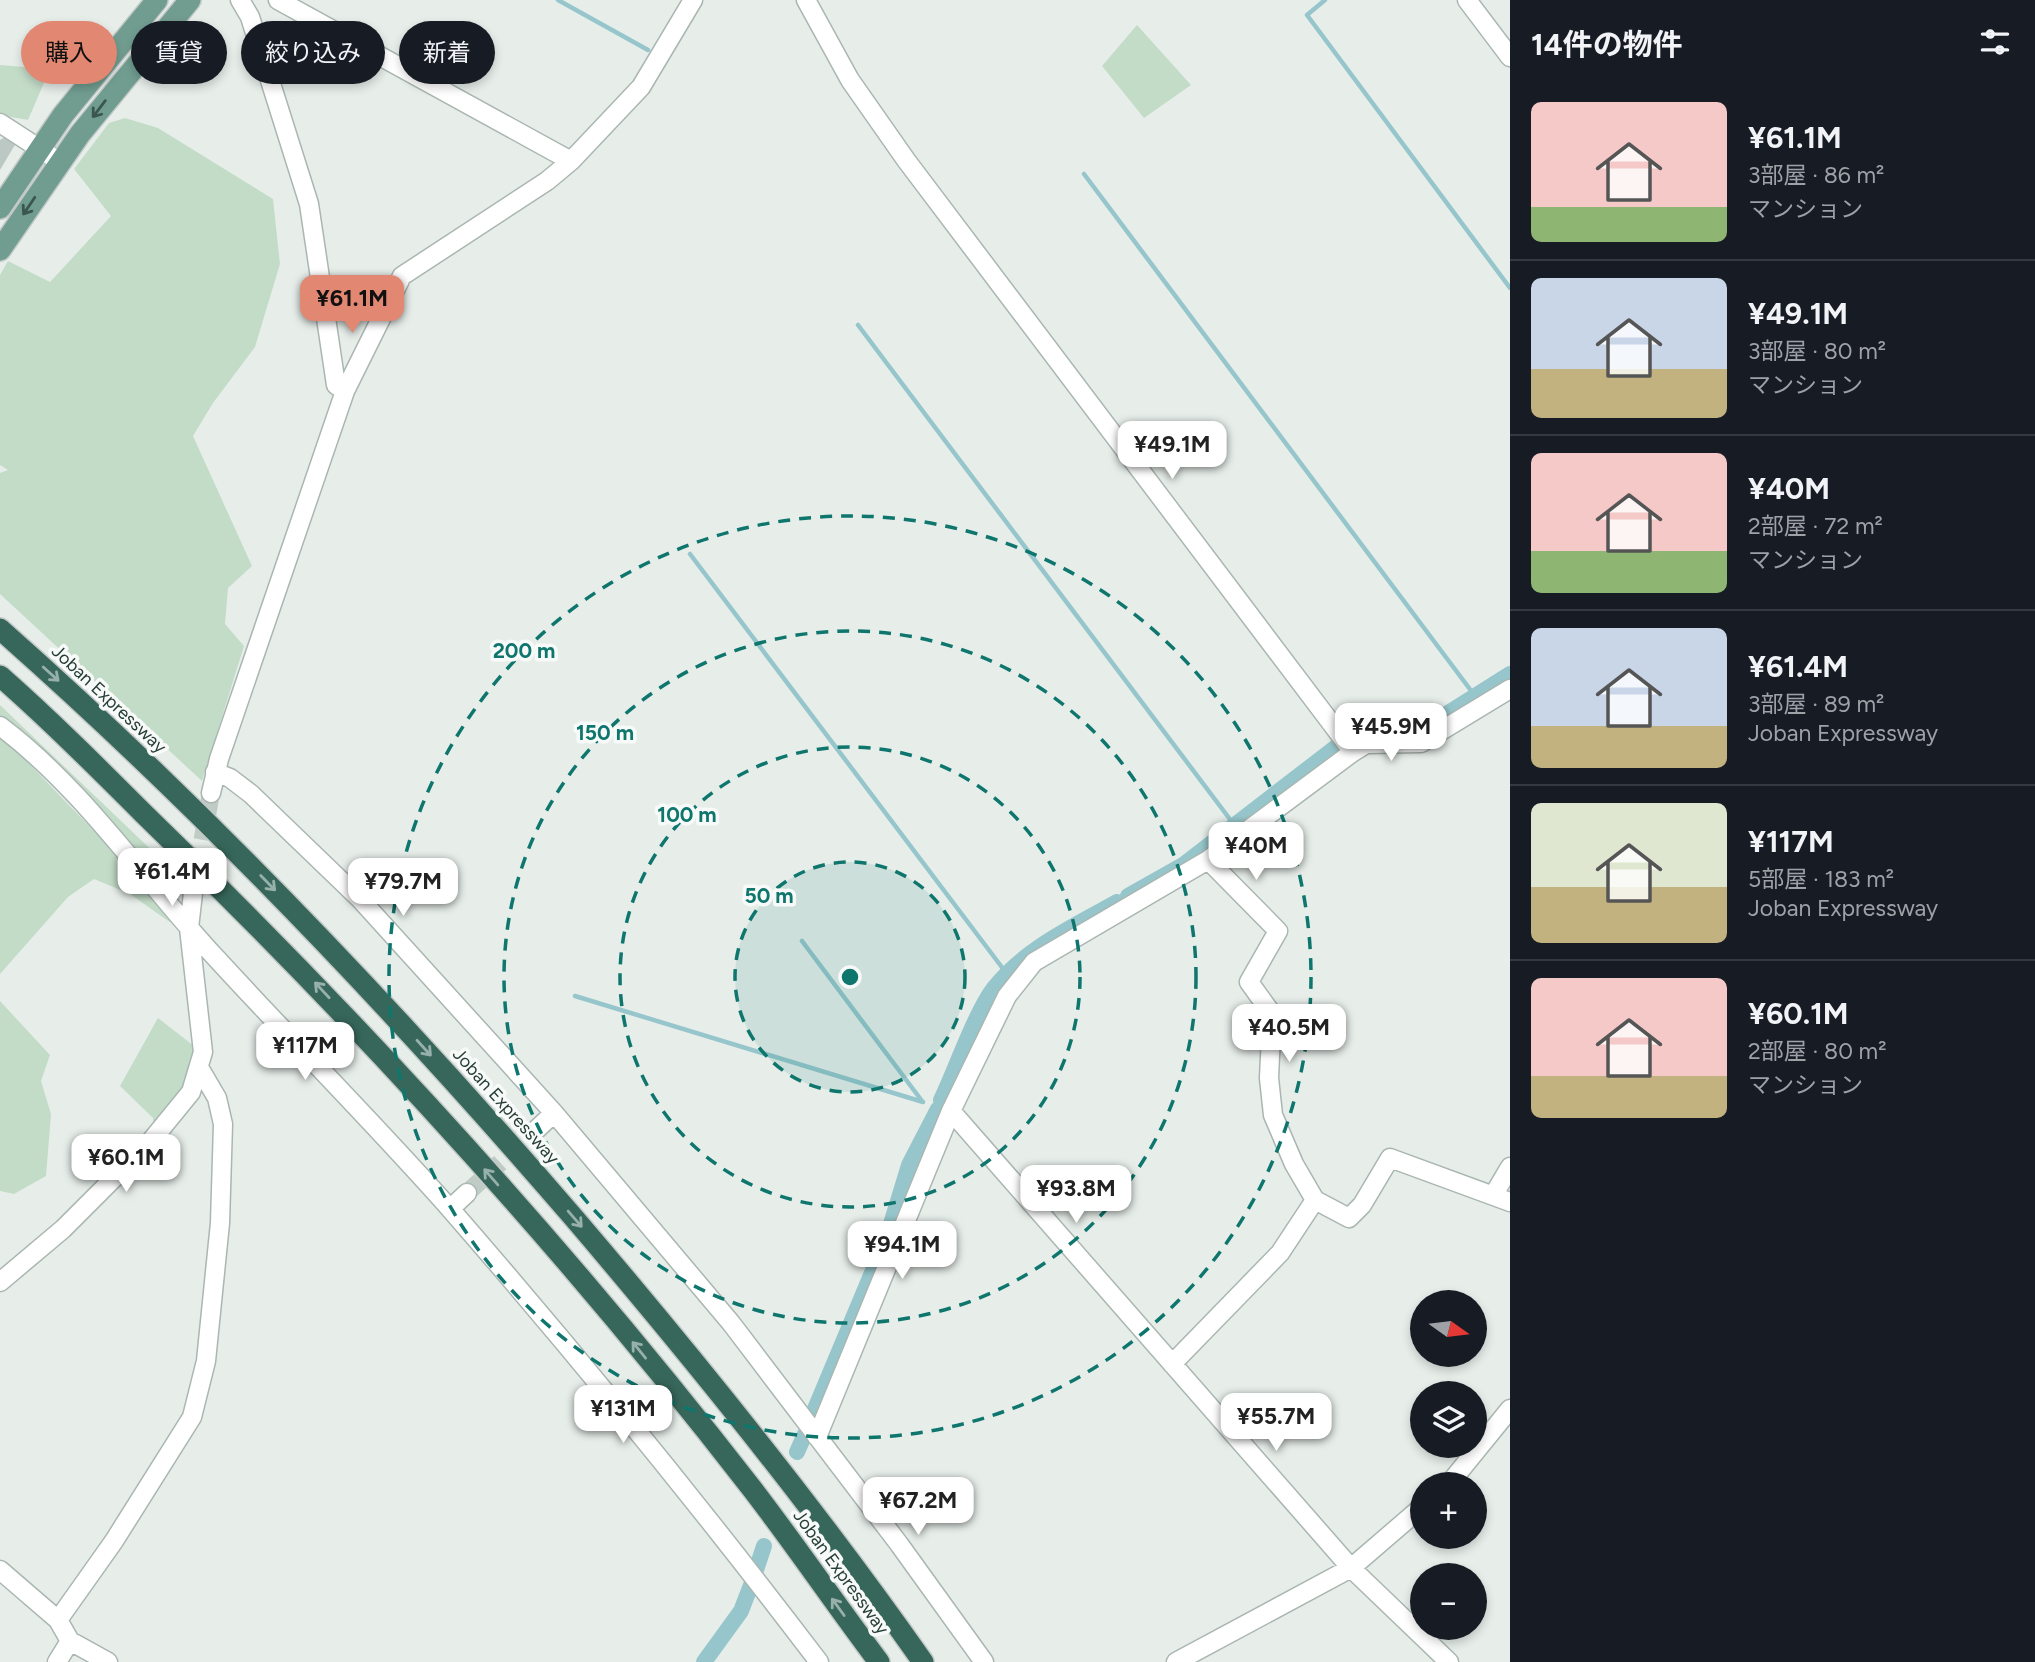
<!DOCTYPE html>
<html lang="ja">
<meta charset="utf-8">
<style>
body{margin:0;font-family:Figtree,"Noto Sans JP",sans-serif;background:#20242c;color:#f1f3f6;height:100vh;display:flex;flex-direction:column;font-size:26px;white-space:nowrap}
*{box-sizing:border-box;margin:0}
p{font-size:23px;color:#9ea1a6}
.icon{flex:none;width:38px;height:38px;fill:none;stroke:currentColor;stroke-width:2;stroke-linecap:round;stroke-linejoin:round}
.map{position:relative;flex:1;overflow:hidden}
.panel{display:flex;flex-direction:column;background:#171b24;width:525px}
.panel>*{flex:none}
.top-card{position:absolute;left:21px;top:21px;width:665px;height:63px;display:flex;gap:14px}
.needle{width:46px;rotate:104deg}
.buttons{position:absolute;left:1410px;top:1290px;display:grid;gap:14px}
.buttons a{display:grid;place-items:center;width:77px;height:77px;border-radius:50%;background:#171b24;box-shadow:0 4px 10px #0003;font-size:35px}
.price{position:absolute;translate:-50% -60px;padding:0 16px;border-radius:14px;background:#fff;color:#222;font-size:23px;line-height:46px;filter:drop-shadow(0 2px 4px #0008)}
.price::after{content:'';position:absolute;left:50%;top:42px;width:21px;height:16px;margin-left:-10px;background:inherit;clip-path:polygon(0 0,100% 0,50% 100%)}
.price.on{background:#e28771;color:#111}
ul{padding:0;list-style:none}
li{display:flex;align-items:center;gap:21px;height:175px;padding:0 21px}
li+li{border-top:2px solid #363941}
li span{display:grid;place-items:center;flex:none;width:196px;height:140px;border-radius:10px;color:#555}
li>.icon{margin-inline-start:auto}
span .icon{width:84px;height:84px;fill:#fffc;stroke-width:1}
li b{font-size:30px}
h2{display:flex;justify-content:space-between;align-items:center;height:84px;padding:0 21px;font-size:30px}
.tag{padding:0 24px;border-radius:32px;background:#171b24;box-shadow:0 4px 10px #0003;font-size:24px;line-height:63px}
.tag.on{background:#e28771;color:#111}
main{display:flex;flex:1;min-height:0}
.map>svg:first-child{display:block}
</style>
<main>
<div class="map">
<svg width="1510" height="1662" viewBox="0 0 1510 1662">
<rect width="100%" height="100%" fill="#e7eeea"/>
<!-- green -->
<path fill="#c3dcc8" d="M1137,25L1191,85L1144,118L1102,66Z
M0,65L50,69L28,120L0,115Z
M125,118L158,128L273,199L280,264L255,347L213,403L193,436L252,566L228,588L225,624L244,646L202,781L0,594V473L8,470L0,465V275L8,261L50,282L111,216L74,169L109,123Z
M0,705L190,887L187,893L173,896L29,740L0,717Z
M0,738L15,749L119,857L171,923L130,894L94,879L68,897L0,974Z
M0,1001L50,1055L41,1081L51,1114L46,1176L14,1194L0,1191Z
M158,1018L194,1046L181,1094L154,1127L153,1118L120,1086Z"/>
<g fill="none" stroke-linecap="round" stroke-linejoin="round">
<!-- stream -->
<path stroke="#96c6cb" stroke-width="4.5" d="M558,0L648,50
M1325,0L1307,15L1510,288
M1084,174L1475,696
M858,325L1235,826
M690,554L1007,974
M802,941L922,1101
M575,996L923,1102"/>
<!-- canal -->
<path stroke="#96c6cb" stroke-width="16" d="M1353,736L1426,727L1510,674
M1128,896L1183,865L1336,747
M941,1100C955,1071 976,1011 994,988C1026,948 1073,927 1117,902
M812,1416L887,1237L909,1165L938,1109
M797,1452L805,1434
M756,1570L764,1546
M704,1662L741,1611L751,1585"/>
</g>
<!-- building -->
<path fill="#bcc8c3" d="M5,137L16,143L0,170V140Z"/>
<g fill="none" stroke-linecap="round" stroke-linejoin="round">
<!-- minor-tunnel -->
<path stroke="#c1cbc6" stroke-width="18" stroke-dasharray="18 9" stroke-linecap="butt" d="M193,893L211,793
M467,1193L536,1130"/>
<defs>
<path id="minor" d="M240,0L250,17L309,204L336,385L345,391
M278,0L571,161
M806,0L850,80L906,160L1353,752
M1467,0L1510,57
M0,123L60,162
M0,726C84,789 146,883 217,959C295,1044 376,1125 452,1211C579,1357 702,1508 819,1662
M215,772L230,778L251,794L360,899L554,1113L731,1323L899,1544L984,1662
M211,793L219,759L345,391L402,276L547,181L571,161L641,87L693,0
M1208,860L1278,931L1249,982L1272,1014L1269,1078L1273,1115L1294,1164L1315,1200L1349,1218L1362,1205L1390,1158L1510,1202
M951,1111L1351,1568L1449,1662
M536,1130L554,1113
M1494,1194L1510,1167
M450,1209L467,1193
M0,1282L63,1229L151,1141L191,1092L203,1052L189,928L193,893
M1172,1364L1280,1253L1315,1200
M817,1437L951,1111L1007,996L1034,962L1208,860L1353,752L1366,744L1421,743L1510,689
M1449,1484L1510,1409
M0,1570L58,1620L70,1641L108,1662
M58,1620L114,1541L192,1417L206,1361L220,1223L223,1124L217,1098L200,1069
M57,1662L70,1641
M1176,1662L1351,1568L1423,1506"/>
<path id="primary" d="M0,208L63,115L157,0
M0,250L80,134L190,0"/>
<path id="motorway" d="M0,629C206,811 395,1010 574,1218C696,1361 815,1508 923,1662
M0,676C50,720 97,767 144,814C362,1025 567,1250 753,1490C796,1546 836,1605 879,1662"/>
</defs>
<!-- minor casing -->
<use href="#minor" stroke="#aab6b1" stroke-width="21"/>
<!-- primary casing -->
<use href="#primary" stroke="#c3c9c7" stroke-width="24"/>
<!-- motorway casing -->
<use href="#motorway" stroke="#c3c9c7" stroke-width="24"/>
<!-- minor -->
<use href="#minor" stroke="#fff" stroke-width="18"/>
<!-- primary -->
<use href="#primary" stroke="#719d90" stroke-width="21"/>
<!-- motorway -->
<use href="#motorway" stroke="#37675a" stroke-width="21"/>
</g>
<!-- one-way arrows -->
<defs><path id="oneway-shaft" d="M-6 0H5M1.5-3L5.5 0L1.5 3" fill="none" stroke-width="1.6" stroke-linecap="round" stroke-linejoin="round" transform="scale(1.75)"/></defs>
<g stroke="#3a564d">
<use href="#oneway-shaft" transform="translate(99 109) rotate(127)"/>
<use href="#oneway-shaft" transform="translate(29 206) rotate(124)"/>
</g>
<g stroke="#97b0a9">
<use href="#oneway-shaft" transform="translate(51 674) rotate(42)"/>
<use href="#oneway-shaft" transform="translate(268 883) rotate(46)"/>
<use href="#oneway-shaft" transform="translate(322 990) rotate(-133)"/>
<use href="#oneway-shaft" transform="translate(424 1048) rotate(48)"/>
<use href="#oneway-shaft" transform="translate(491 1177) rotate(-131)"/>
<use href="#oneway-shaft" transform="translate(575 1219) rotate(49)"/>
<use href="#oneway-shaft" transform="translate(639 1350) rotate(-129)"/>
<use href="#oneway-shaft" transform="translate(838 1607) rotate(-126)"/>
</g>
<!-- distance rings -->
<circle cx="850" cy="977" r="115" fill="#0f766e" fill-opacity=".12"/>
<g fill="none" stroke="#0f766e" stroke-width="3.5" stroke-dasharray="12 9">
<circle cx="850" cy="977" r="115"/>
<circle cx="850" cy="977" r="230"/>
<circle cx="850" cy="977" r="346"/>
<circle cx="850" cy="977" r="461"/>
</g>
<g text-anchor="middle" stroke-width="7" stroke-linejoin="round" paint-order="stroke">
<!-- street labels -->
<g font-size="18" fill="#273e37" stroke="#f7faf8">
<text transform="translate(109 699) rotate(43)" y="6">Joban Expressway</text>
<text transform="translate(506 1106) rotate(48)" y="6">Joban Expressway</text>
<text transform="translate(841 1572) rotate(54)" y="6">Joban Expressway</text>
</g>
</g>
<circle cx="850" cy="977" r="10" fill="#0f766e" stroke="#f7faf8" stroke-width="3.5"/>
<g font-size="21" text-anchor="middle" font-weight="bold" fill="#0f766e" stroke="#f7faf8" stroke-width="7" stroke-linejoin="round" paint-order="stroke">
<text x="524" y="658">200 m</text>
<text x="605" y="740">150 m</text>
<text x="687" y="822">100 m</text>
<text x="769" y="903">50 m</text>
</g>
</svg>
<div class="buttons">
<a><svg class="needle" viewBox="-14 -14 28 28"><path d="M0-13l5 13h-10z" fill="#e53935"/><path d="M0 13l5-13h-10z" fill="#9ea1a6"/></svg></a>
<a><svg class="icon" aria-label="layers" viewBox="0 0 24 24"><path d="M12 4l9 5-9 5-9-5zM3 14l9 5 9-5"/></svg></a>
<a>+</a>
<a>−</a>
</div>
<b class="price on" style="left:352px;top:335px">¥61.1M</b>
<b class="price" style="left:1172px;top:481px">¥49.1M</b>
<b class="price" style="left:1391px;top:763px">¥45.9M</b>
<b class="price" style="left:1256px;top:882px">¥40M</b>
<b class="price" style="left:172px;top:908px">¥61.4M</b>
<b class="price" style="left:403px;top:918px">¥79.7M</b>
<b class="price" style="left:1289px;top:1064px">¥40.5M</b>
<b class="price" style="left:305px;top:1082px">¥117M</b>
<b class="price" style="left:126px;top:1194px">¥60.1M</b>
<b class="price" style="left:1076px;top:1225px">¥93.8M</b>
<b class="price" style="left:902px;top:1281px">¥94.1M</b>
<b class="price" style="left:623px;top:1445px">¥131M</b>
<b class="price" style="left:1276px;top:1453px">¥55.7M</b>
<b class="price" style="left:918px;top:1537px">¥67.2M</b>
<div class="top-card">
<a class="tag on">購入</a>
<a class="tag">賃貸</a>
<a class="tag">絞り込み</a>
<a class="tag">新着</a>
</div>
</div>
<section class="panel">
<h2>14件の物件<svg class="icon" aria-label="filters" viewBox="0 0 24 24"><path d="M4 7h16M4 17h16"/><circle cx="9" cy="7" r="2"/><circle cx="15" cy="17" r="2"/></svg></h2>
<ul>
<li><span style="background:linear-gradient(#f6c9c9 75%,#8fb573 0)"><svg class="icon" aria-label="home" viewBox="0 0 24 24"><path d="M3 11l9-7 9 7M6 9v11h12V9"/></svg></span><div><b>¥61.1M</b><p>3部屋 · 86 m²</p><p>マンション</p></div></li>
<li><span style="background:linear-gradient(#c9d6e8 65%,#c2b280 0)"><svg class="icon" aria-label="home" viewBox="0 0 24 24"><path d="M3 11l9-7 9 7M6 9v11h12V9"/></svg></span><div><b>¥49.1M</b><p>3部屋 · 80 m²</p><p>マンション</p></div></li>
<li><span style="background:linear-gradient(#f6c9c9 70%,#8fb573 0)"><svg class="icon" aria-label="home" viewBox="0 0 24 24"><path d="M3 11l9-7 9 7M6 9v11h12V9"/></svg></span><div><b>¥40M</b><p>2部屋 · 72 m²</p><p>マンション</p></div></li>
<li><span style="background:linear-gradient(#c9d6e8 70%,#c2b280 0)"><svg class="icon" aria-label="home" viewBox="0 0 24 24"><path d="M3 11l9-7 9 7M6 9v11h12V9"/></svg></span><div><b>¥61.4M</b><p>3部屋 · 89 m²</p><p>Joban Expressway</p></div></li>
<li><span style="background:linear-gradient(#dfe7d0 60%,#c2b280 0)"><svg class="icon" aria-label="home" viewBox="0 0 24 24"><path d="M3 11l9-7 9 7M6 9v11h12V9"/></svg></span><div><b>¥117M</b><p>5部屋 · 183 m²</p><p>Joban Expressway</p></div></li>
<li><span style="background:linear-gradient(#f6c9c9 70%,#c2b280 0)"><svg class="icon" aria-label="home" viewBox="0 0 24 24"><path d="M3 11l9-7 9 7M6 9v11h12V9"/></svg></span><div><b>¥60.1M</b><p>2部屋 · 80 m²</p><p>マンション</p></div></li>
</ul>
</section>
</main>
